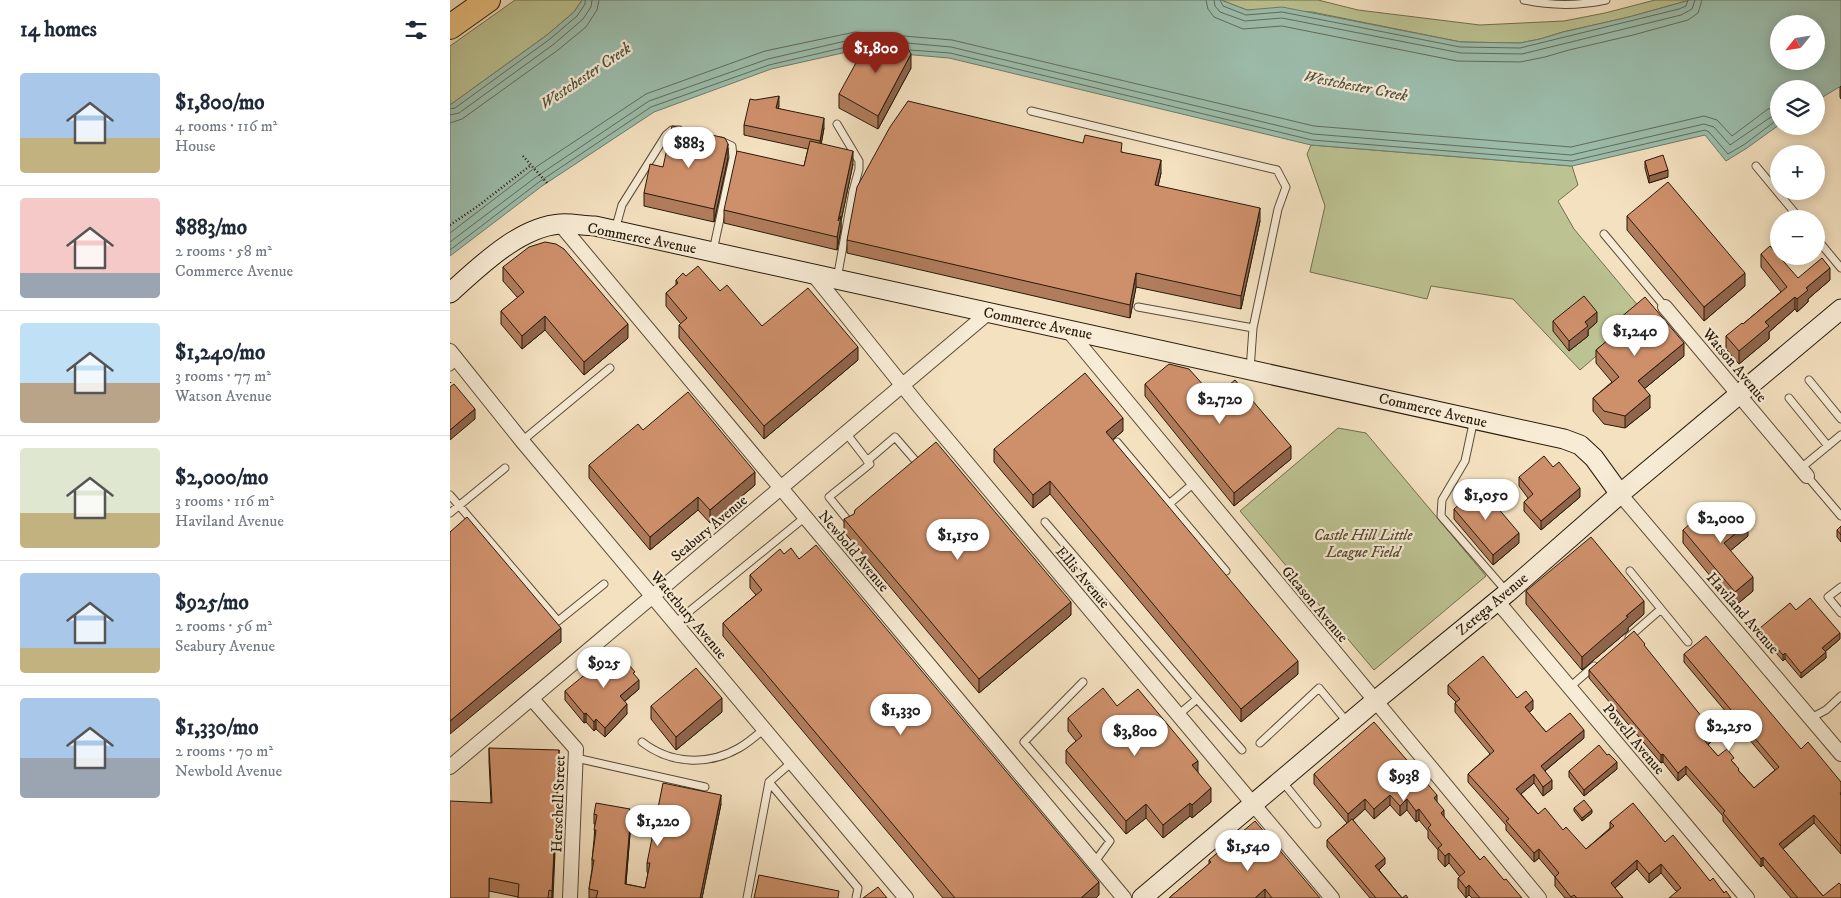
<!DOCTYPE html>
<meta charset="utf-8">
<style>
body{margin:0;font-family:"IM FELL DW Pica",serif;background:#f6f6f7;color:#1f2937;height:100vh;display:flex;flex-direction:column;font-size:19px;white-space:nowrap}
*{box-sizing:border-box;margin:0}
p{font-size:16px;color:#747a83}
.icon{flex:none;width:28px;height:28px;fill:none;stroke:currentColor;stroke-width:2;stroke-linecap:round;stroke-linejoin:round}
.map{position:relative;flex:1;overflow:hidden}
.sheet{display:flex;flex-direction:column;background:#fff;width:450px}
.sheet>*{flex:none}
.needle{width:32px;rotate:240deg}
.buttons{position:absolute;left:1320px;top:15px;display:grid;gap:10px}
.buttons a{display:grid;place-items:center;width:55px;height:55px;border-radius:50%;background:#fff;box-shadow:0 2px 12px #0003;font-size:25px}
.price{position:absolute;translate:-50% -42px;padding:0 11px;border-radius:18px;background:#fff;color:#222;font-size:16px;line-height:32px;filter:drop-shadow(0 1px 2px #0008)}
.price::after{content:'';position:absolute;left:50%;top:30px;width:15px;height:11px;margin-left:-8px;background:inherit;clip-path:polygon(0 0,100% 0,50% 100%)}
.price.current{background:#8f2418;color:#fff}
ul{padding:0;list-style:none}
li{display:flex;align-items:center;gap:15px;height:125px;padding:0 20px}
li+li{border-top:1px solid #e0e1e3}
li span{display:grid;place-items:center;flex:none;width:140px;height:100px;border-radius:5px;color:#555}
li>.icon{margin-inline-start:auto}
span .icon{width:60px;height:60px;fill:#fffc;stroke-width:1}
li b{font-size:21px}
h2{display:flex;justify-content:space-between;align-items:center;height:60px;padding:0 20px;font-size:21px}
main{display:flex;flex:1;min-height:0}
.map>svg:first-child{display:block}
</style>
<main>
<section class="sheet">
<h2>14 homes<svg class="icon" aria-label="filters" viewBox="0 0 24 24"><path d="M4 7h16M4 17h16"/><circle cx="9" cy="7" r="2"/><circle cx="15" cy="17" r="2"/></svg></h2>
<ul>
<li><span style="background:linear-gradient(#a9c7e8 65%,#c2b280 0)"><svg class="icon" aria-label="home" viewBox="0 0 24 24"><path d="M3 11l9-7 9 7M6 9v11h12V9"/></svg></span><div><b>$1,800/mo</b><p>4 rooms · 116 m²</p><p>House</p></div></li>
<li><span style="background:linear-gradient(#f6c9c9 75%,#9aa5b1 0)"><svg class="icon" aria-label="home" viewBox="0 0 24 24"><path d="M3 11l9-7 9 7M6 9v11h12V9"/></svg></span><div><b>$883/mo</b><p>2 rooms · 58 m²</p><p>Commerce Avenue</p></div></li>
<li><span style="background:linear-gradient(#bfe0f5 60%,#b9a48a 0)"><svg class="icon" aria-label="home" viewBox="0 0 24 24"><path d="M3 11l9-7 9 7M6 9v11h12V9"/></svg></span><div><b>$1,240/mo</b><p>3 rooms · 77 m²</p><p>Watson Avenue</p></div></li>
<li><span style="background:linear-gradient(#dfe7d0 65%,#c2b280 0)"><svg class="icon" aria-label="home" viewBox="0 0 24 24"><path d="M3 11l9-7 9 7M6 9v11h12V9"/></svg></span><div><b>$2,000/mo</b><p>3 rooms · 116 m²</p><p>Haviland Avenue</p></div></li>
<li><span style="background:linear-gradient(#a9c7e8 75%,#c2b280 0)"><svg class="icon" aria-label="home" viewBox="0 0 24 24"><path d="M3 11l9-7 9 7M6 9v11h12V9"/></svg></span><div><b>$925/mo</b><p>2 rooms · 56 m²</p><p>Seabury Avenue</p></div></li>
<li><span style="background:linear-gradient(#a9c7e8 60%,#9aa5b1 0)"><svg class="icon" aria-label="home" viewBox="0 0 24 24"><path d="M3 11l9-7 9 7M6 9v11h12V9"/></svg></span><div><b>$1,330/mo</b><p>2 rooms · 70 m²</p><p>Newbold Avenue</p></div></li>
</ul>
</section>
<div class="map">
<svg width="1391" height="898" viewBox="0 0 1391 898">
<rect width="100%" height="100%" fill="#f4e1c0"/>
<filter id="stains"><feTurbulence type="fractalNoise" baseFrequency=".004" numOctaves="4"/><feColorMatrix values="0 0 0 0 .2 0 0 0 0 .09 0 0 0 0 .02 0 0 0 .5 -.17"/></filter>
<radialGradient id="worn" r=".72"><stop offset=".6" stop-color="#630" stop-opacity="0"/><stop offset="1" stop-color="#630" stop-opacity=".3"/></radialGradient>
<!-- green -->
<path fill="#bcc292" stroke="#726e4e" d="M65,0H132L124,12L97,35L0,105V46Z
M771,0H868L908,10L1030,25L1114,21L1155,13L1205,0H1240L1179,17L1113,32L1090,39L1070,43L1011,42L862,12L797,10Z
M861,145L1122,166L1128,185L1108,201L1124,229L1195,314L1130,370L1063,299L981,286L977,299L860,272L875,206L857,154Z
M888,428L916,433L1036,576L924,670L790,511Z"/>
<!-- water -->
<path fill="#9cbead" stroke="#6d7c6b" fill-rule="evenodd" d="M132,0H771L797,10L832,7L1011,42L1070,43L1090,39L1113,32L1179,17L1240,0H1391V86L1366,101V89H1329V125L1297,148L1276,161L1255,135L1122,166L861,145L499,58L406,50L321,69L204,112L92,186L0,256V105L97,35L124,12ZM1329,24H1366V61H1329Z"/>
<g fill="none" stroke-linecap="round" stroke-linejoin="round">
<!-- shore -->
<path stroke="#626c5b" stroke-width="1" d="M756,0L758,9L764,17L793,29L832,26L1007,61L1070,62L1095,57L1119,50L1183,35L1238,20L1248,13L1252,0
M764,0L765,6L770,12L795,21L832,18L1011,53L1072,54L1231,15L1242,9L1245,0
M770,0L773,6L796,15L832,12L1010,47L1070,48L1229,9L1236,6L1238,0
M446,42L501,47L863,134L1121,155L1254,124L1264,127L1280,145L1321,117L1329,115
M460,50L500,53L862,140L1122,161L1255,130L1259,132L1278,154L1295,144L1324,122L1329,121
M0,109L5,108L100,39L127,16L135,4V0
M0,115L9,113L104,44L133,19L141,7L142,0
M0,123L12,119L108,50L136,27L147,10L149,0
M0,233L86,167L196,94L315,51L405,32L502,40L864,126L1121,147L1254,116L1267,120L1282,136L1318,109L1329,107
M0,242L86,177L199,101L318,59L404,39L417,40
M0,250L89,182L201,107L319,65L405,45L414,46"/>
<defs>
<path id="lane" d="M1074,0C1102,6 1128,6 1156,0
M581,111L827,170L836,187L828,209L803,328L800,370
M1306,166L1350,219
M165,230L172,205L216,135L222,130H229
M1154,234L1215,307
M1366,238L1391,268
M263,251L283,158L282,146L271,141
M387,279L403,191L409,169V161L387,124
M688,307L803,328
M0,367L8,360
M1359,380L1391,419
M1339,398L1378,446
M1024,419L1015,461L992,500L991,516L1057,592
M396,433L420,464L379,497L400,523
M72,441L160,368
M667,442L776,571
M417,461L445,437L464,459
M1351,468L1391,435
M1357,476L1391,516
M0,495L108,621L154,584
M719,504L744,483
M0,513L55,468
M595,522L747,699
M1391,587L1378,597L1391,613
M1211,609L1238,642
M225,623L354,518
M1179,637L1211,609L1180,571
M633,682L574,742L660,841L644,863
M1120,687L1144,666
M728,715L747,699L792,750
M1361,718L1376,710L1391,696
M192,742C220,764 258,766 289,748C298,743 306,736 314,729
M810,743L869,688L898,723
M126,758L255,787
M831,780L867,824
M319,782L408,888L406,898
M297,898L319,782L342,762"/>
<path id="street" d="M110,224L674,898
M363,274L469,406L882,898
M1215,307L1357,476
M617,329L1089,898
M0,351L72,441L456,898
M1170,494L1391,754
M1047,601L1297,898
M82,699L126,749L120,898
M0,767L538,313"/>
<path id="secondary" d="M0,293C29,267 69,227 110,224C121,223 134,226 145,226L1114,439L1130,445L1144,458L1170,494
M692,898L925,701L1057,593L1170,494L1391,309"/>
<path id="highway" d="M0,27L38,0"/>
</defs>
<!-- lane casing -->
<use href="#lane" stroke="#5a4c37" stroke-width="9"/>
<!-- street casing -->
<use href="#street" stroke="#5a4c37" stroke-width="16"/>
<!-- secondary casing -->
<use href="#secondary" stroke="#271a09" stroke-width="21"/>
<!-- highway casing -->
<use href="#highway" stroke="#271a09" stroke-width="26"/>
<!-- path -->
<path stroke="#271a09" stroke-width="2.5" stroke-dasharray="1 2.5" stroke-linecap="butt" d="M73,156L97,183
M0,225L28,206L81,165
M0,382V383"/>
<!-- lane -->
<use href="#lane" stroke="#f8ecd6" stroke-width="7"/>
<!-- street -->
<use href="#street" stroke="#f8ecd6" stroke-width="14"/>
<!-- secondary -->
<use href="#secondary" stroke="#f8ecd6" stroke-width="19"/>
<!-- highway -->
<use href="#highway" stroke="#eac080" stroke-width="24"/>
</g>
<!-- wall -->
<path fill="#b17c5c" stroke="#271a09" d="M461,68L428,129L389,108V94Z
M1391,86V99L1390,97V87Z
M329,106L328,108L374,128L371,144L403,164L391,221V229L387,250L274,223V210L354,166L358,149L294,135V125Z
M633,143L672,152L711,173L708,186L810,221L791,309L686,287L680,318L397,253V240Z
M278,158L264,222L194,206V193L213,167Z
M1195,161L1218,177L1199,183L1195,168Z
M1177,216L1295,286L1254,321L1177,230Z
M1311,254L1348,278L1380,280L1358,299V302L1347,312L1345,309L1319,332V339L1289,364L1276,349V336L1293,324L1331,292L1311,267Z
M53,267L178,338L134,375L95,330L72,349L51,324V311L68,298L53,281Z
M236,276L270,291L312,326L408,360L314,439L229,338V325L231,324L216,306V293L226,285V280Z
M1170,318L1234,356L1194,389L1200,408L1175,428L1154,424L1143,411V398L1162,382L1146,363V350L1170,331Z
M1103,321L1147,322L1138,330V336L1119,351L1103,331Z
M695,384L764,397L841,459L784,506L695,396Z
M193,430L305,485L260,523L248,510L200,550L139,478V465Z
M673,431L662,440L848,674L791,722L600,494L583,508L544,462V449Z
M1069,477L1130,497L1091,530L1074,511V502L1078,498L1069,486Z
M1004,509L1069,543L1043,565L1004,519Z
M394,519L621,615L529,693L394,532Z
M1257,524L1298,536L1280,551L1303,591L1285,606L1233,543V530Z
M1391,526V542L1387,537V530Z
M334,554L349,559L649,895L646,898H493L273,636V623L306,595L300,588V575Z
M1076,591L1194,614L1178,628V631L1132,670L1076,604Z
M1346,610L1390,639L1375,652L1376,658L1351,678L1335,659L1333,661L1310,634V628Z
M1195,647L1264,739L1258,745L1268,756L1284,763L1289,771L1304,788L1325,770L1234,662V654L1391,782V854L1364,823L1333,849L1373,896L1391,898H1341L1313,865L1311,867L1273,821V816L1236,774L1228,781L1213,762L1211,763L1139,678V670Z
M998,685L1067,698L1083,709L1079,712L1096,732L1134,738L1095,771L1102,789L1093,796L1084,783L1071,794L1088,814L1113,830L1136,849L1160,828V822L1215,842L1260,881L1281,898L1226,891L1211,873L1199,883L1187,869L1165,888L1173,898H1115L1105,886V877L1089,858L1084,862L1056,830V825L1018,782V774L1040,754L1005,712V703L1006,702L998,694Z
M189,689L174,702L177,714L155,737L146,729L144,731L136,722L134,723L115,700V691Z
M201,706L272,712L226,750L201,719Z
M667,706L748,772L761,802L742,818L740,816L713,838L696,818L676,834L616,763V750L626,741L618,731V718Z
M39,748L109,763L103,898H68V897L39,891L41,803L39,761Z
M1157,755L1167,769L1134,796L1119,777V771Z
M864,774L987,802L994,817L1030,860L1054,880L1072,898H1022L1019,895L1016,898L1008,888V878L1010,877L999,863L995,867L988,859V850L978,838V831L969,820L966,822L957,810L950,816L940,805L924,819L915,809L903,820L935,864L929,870L952,898H920L877,847V840L897,823L864,784Z
M271,804L252,898H139V889L142,869V860L144,840L145,824H144V814L180,819L179,824L180,834L176,884L195,888L198,873L197,872V863Z
M1124,808L1142,813L1132,821L1124,811Z
M759,860L870,898H719L759,864Z"/>
<!-- shaded-wall -->
<path fill="#90654b" stroke="#271a09" d="M461,54V68L428,129V116Z
M329,96V106L326,118V108Z
M374,118V128L370,151V141Z
M278,144V158L264,222V209Z
M403,151V164L391,221V229L387,250L388,221Z
M711,160V173L705,199V185Z
M1218,170V177L1199,183V176Z
M810,208V221L791,309V296Z
M1380,268V280L1358,299V302L1347,312V299L1356,288Z
M686,273V287L680,318V305Z
M1295,273V286L1254,321V307Z
M1345,297V309L1319,332V339L1289,364V351L1315,322Z
M1147,312V322L1138,330V336L1119,351V341L1135,322Z
M95,316V330L72,349V336Z
M178,324V338L134,375V362Z
M1234,343V356L1188,394V381Z
M408,347V360L314,439V426Z
M1200,395V408L1175,428V416Z
M25,409V419L0,440V430Z
M673,418V431L656,445V432Z
M841,446V459L784,506V493Z
M305,472V485L260,523V510Z
M600,481V494L583,508V495Z
M1130,488V497L1091,530V521Z
M248,497V510L200,550V537Z
M1298,523V536L1274,556V543Z
M1069,533V543L1043,565V555Z
M1303,577V591L1285,606V592Z
M1194,601V614L1178,628V631L1132,670V657L1176,616Z
M621,602V615L529,693V679Z
M111,628V642L0,734V721Z
M1390,633V639L1372,654V648Z
M1376,652V658L1351,678V673Z
M1335,653V659L1333,661V655Z
M848,661V674L791,722V709Z
M189,680V689L170,705V696Z
M272,698V712L226,750V737Z
M1083,700V709L1075,716V707Z
M177,704V714L155,737V728Z
M136,713V722L134,723V714Z
M146,719V729L144,731V722Z
M1134,730V738L1091,774V766Z
M1264,732V739L1254,748V740Z
M109,750V763L102,898V891Z
M1213,754V762L1211,763V755Z
M748,761V774L742,765Z
M1167,762V769L1134,796V790Z
M1236,766V774L1228,781V773Z
M1084,774V783L1066,798V789Z
M1102,780V789L1093,796V787Z
M761,788V802L742,818V805Z
M271,795V804L252,898H250Z
M940,795V805L924,819V809Z
M987,795V805L984,798Z
M915,799V809L898,824V814Z
M957,799V810L950,816V806Z
M740,803V816L713,838V825Z
M696,804V818L676,834V821Z
M180,809V819L177,833V824Z
M969,809V820L966,822V811Z
M994,810V820L991,813Z
M1142,810V813L1132,821V818Z
M1364,815V823L1329,852V844Z
M180,824V834L175,894V884Z
M1089,849V858L1084,862V853Z
M999,853V863L995,867V856Z
M1313,857V865L1311,867V859Z
M935,858V864L925,873V866Z
M1187,860V869L1161,891V883Z
M1211,864V873L1199,883V874Z
M649,882V895L646,898H631Z
M1019,885V895L1016,898V888Z
M815,889V898H805Z"/>
<!-- building -->
<path fill="#ce906b" stroke="#271a09" d="M419,39L444,41L445,44L456,45L461,54L428,116L389,94Z
M329,96L326,108L374,118L370,141L294,125L300,99L305,100Z
M458,101L633,143L635,135L672,143L671,152L711,160L705,185L810,208L791,296L686,273L680,305L397,240L407,187L440,127Z
M222,126L275,138L278,144L264,209L194,193L200,164L213,167Z
M360,141L403,151L388,221L391,216L387,237L274,210L287,151L354,166Z
M1213,155L1218,170L1199,176L1195,161Z
M1218,182L1295,273L1254,307L1177,216Z
M95,242L106,244L114,249L178,324L134,362L95,316L72,336L51,311L74,292L53,267L79,247Z
M1320,246L1348,278L1372,258L1380,268L1356,288L1358,290L1347,299L1345,297L1315,322L1319,326L1289,351L1276,336L1292,323L1293,324L1337,287L1311,254Z
M248,266L270,291L277,285L312,326L358,288L408,347L314,426L229,325L237,318L216,293L228,283L226,280L233,273L236,276Z
M1134,296L1147,312L1135,322L1138,326L1119,341L1103,321Z
M1195,297L1234,343L1188,381L1200,395L1175,416L1154,411L1143,398L1169,377L1146,350L1176,325L1170,318Z
M719,364L739,369L764,397L785,380L841,446L784,493L695,384Z
M635,373L673,418L656,432L848,661L791,709L600,481L583,495L544,449Z
M4,384L25,409L0,430V387Z
M238,392L305,472L260,510L248,497L200,537L139,465L188,424L193,430Z
M486,442L621,602L529,679L394,519L404,514L405,510Z
M1094,456L1103,467L1109,462L1130,488L1091,521L1074,502L1083,494L1069,477Z
M1030,487L1069,533L1043,555L1004,509Z
M1281,503L1298,523L1274,543L1303,577L1285,592L1233,530L1250,515L1257,524Z
M17,517L111,628L0,721V532Z
M1391,526V535L1387,530Z
M1141,537L1194,601L1176,616L1178,617L1132,657L1076,591Z
M366,545L649,882L631,898H505L273,623L312,590L300,575L330,549L334,554L341,548L349,559Z
M1360,598L1390,633L1372,648L1376,652L1351,673L1335,653L1333,655L1310,628L1340,603L1346,610Z
M1184,631L1195,644L1194,645L1264,732L1254,740L1268,756L1277,749L1284,758L1281,760L1289,769L1288,770L1304,788L1329,767L1234,654L1256,636L1351,749L1358,742L1391,782V792L1390,794L1391,795V846L1364,815L1329,844L1373,896L1389,883L1391,885V898H1348L1313,857L1311,859L1273,813L1275,811L1236,766L1228,773L1213,754L1211,755L1139,670Z
M166,649L185,672L183,673L189,680L170,696L177,704L155,728L146,719L144,722L136,713L134,714L115,691Z
M1033,656L1067,698L1076,691L1083,700L1075,707L1096,732L1120,713L1134,730L1091,766L1102,780L1093,787L1084,774L1066,789L1088,814L1095,808L1113,830L1116,827L1136,849L1164,826L1160,822L1183,803L1215,842L1223,835L1260,881L1263,878L1274,893L1276,891L1281,898H1219L1231,888L1211,864L1199,874L1187,860L1161,883L1173,898H1127L1124,895L1121,897L1105,877L1109,873L1089,849L1084,853L1056,821L1059,819L1018,774L1044,751L1005,703L1010,699L998,685Z
M246,668L272,698L226,737L201,706Z
M653,688L667,706L688,689L748,761L742,765L761,788L742,805L740,803L713,825L696,804L676,821L616,750L632,736L618,718Z
M924,722L987,795L984,798L994,810L991,813L1030,860L1034,856L1054,880L1056,879L1072,898H1030L1019,885L1016,888L1008,878L1015,872L999,853L995,856L988,848L992,845L978,828L981,825L969,809L966,811L957,799L950,806L940,795L924,809L915,799L898,814L864,774Z
M1149,745L1157,755L1159,754L1167,762L1134,790L1119,771Z
M39,748L109,750L102,891L99,890L98,898H68L69,884L39,878V898H0V801L42,803Z
M213,783L271,795L250,898H146L148,891L139,889L144,860H142L146,830H144L147,815L144,814L146,803L180,809L177,824H180L175,884L195,888L200,863H197Z
M1134,800L1142,810L1132,818L1124,808Z
M902,819L935,858L925,866L952,898H926L877,840Z
M805,821L870,898H822L815,889L805,898H719L761,862L759,860Z
M309,875L389,891L388,898H304Z
M428,887L437,898H413Z
M956,895L958,898H952Z"/>
<g text-anchor="middle" stroke-width="4.5" stroke-linejoin="round" paint-order="stroke">
<!-- street labels -->
<g font-size="15" fill="#271a09" stroke="#f8ecd6">
<text transform="translate(192 238) rotate(11)" y="5">Commerce Avenue</text>
<text transform="translate(588 323) rotate(12)" y="5">Commerce Avenue</text>
<text transform="translate(1285 365) rotate(50)" y="5">Watson Avenue</text>
<text transform="translate(983 410) rotate(13)" y="5">Commerce Avenue</text>
<text transform="translate(259 528) rotate(-40)" y="5">Seabury Avenue</text>
<text transform="translate(404 551) rotate(50)" y="5">Newbold Avenue</text>
<text transform="translate(633 577) rotate(50)" y="5">Ellis Avenue</text>
<text transform="translate(865 604) rotate(50)" y="5">Gleason Avenue</text>
<text transform="translate(1042 604) rotate(-40)" y="5">Zerega Avenue</text>
<text transform="translate(1293 613) rotate(49)" y="5">Haviland Avenue</text>
<text transform="translate(239 615) rotate(50)" y="5">Waterbury Avenue</text>
<text transform="translate(1184 739) rotate(50)" y="5">Powell Avenue</text>
<text transform="translate(108 804) rotate(-88)" y="5">Herschell Street</text>
</g>
<!-- park labels -->
<g font-size="15" font-style="italic" fill="#544c32" stroke="#f8ecd6">
<text x="913" y="540">Castle Hill Little<tspan x="913" dy="17">League Field</tspan></text>
</g>
<!-- water labels -->
<g font-size="16" font-style="italic" fill="#505342" stroke="#f8ecd6">
<text transform="translate(135 75) rotate(-34)" y="6">Westchester Creek</text>
<text transform="translate(906 85) rotate(11)" y="6">Westchester Creek</text>
</g>
</g>
<rect width="100%" height="100%" filter="url(#stains)"/>
<rect width="100%" height="100%" fill="url(#worn)"/>
</svg>
<div class="buttons">
<a><svg class="needle" viewBox="-14 -14 28 28"><path d="M0-13l5 13h-10z" fill="#e53935"/><path d="M0 13l5-13h-10z" fill="#747a83"/></svg></a>
<a><svg class="icon" aria-label="layers" viewBox="0 0 24 24"><path d="M12 4l9 5-9 5-9-5zM3 14l9 5 9-5"/></svg></a>
<a>+</a>
<a>−</a>
</div>
<b class="price current" style="left:426px;top:74px">$1,800</b>
<b class="price" style="left:239px;top:169px">$883</b>
<b class="price" style="left:1185px;top:357px">$1,240</b>
<b class="price" style="left:770px;top:425px">$2,720</b>
<b class="price" style="left:1036px;top:521px">$1,050</b>
<b class="price" style="left:1271px;top:544px">$2,000</b>
<b class="price" style="left:508px;top:561px">$1,150</b>
<b class="price" style="left:154px;top:689px">$925</b>
<b class="price" style="left:451px;top:736px">$1,330</b>
<b class="price" style="left:1279px;top:752px">$2,250</b>
<b class="price" style="left:685px;top:757px">$3,800</b>
<b class="price" style="left:954px;top:802px">$938</b>
<b class="price" style="left:208px;top:847px">$1,220</b>
<b class="price" style="left:798px;top:872px">$1,540</b>
</div>
</main>
